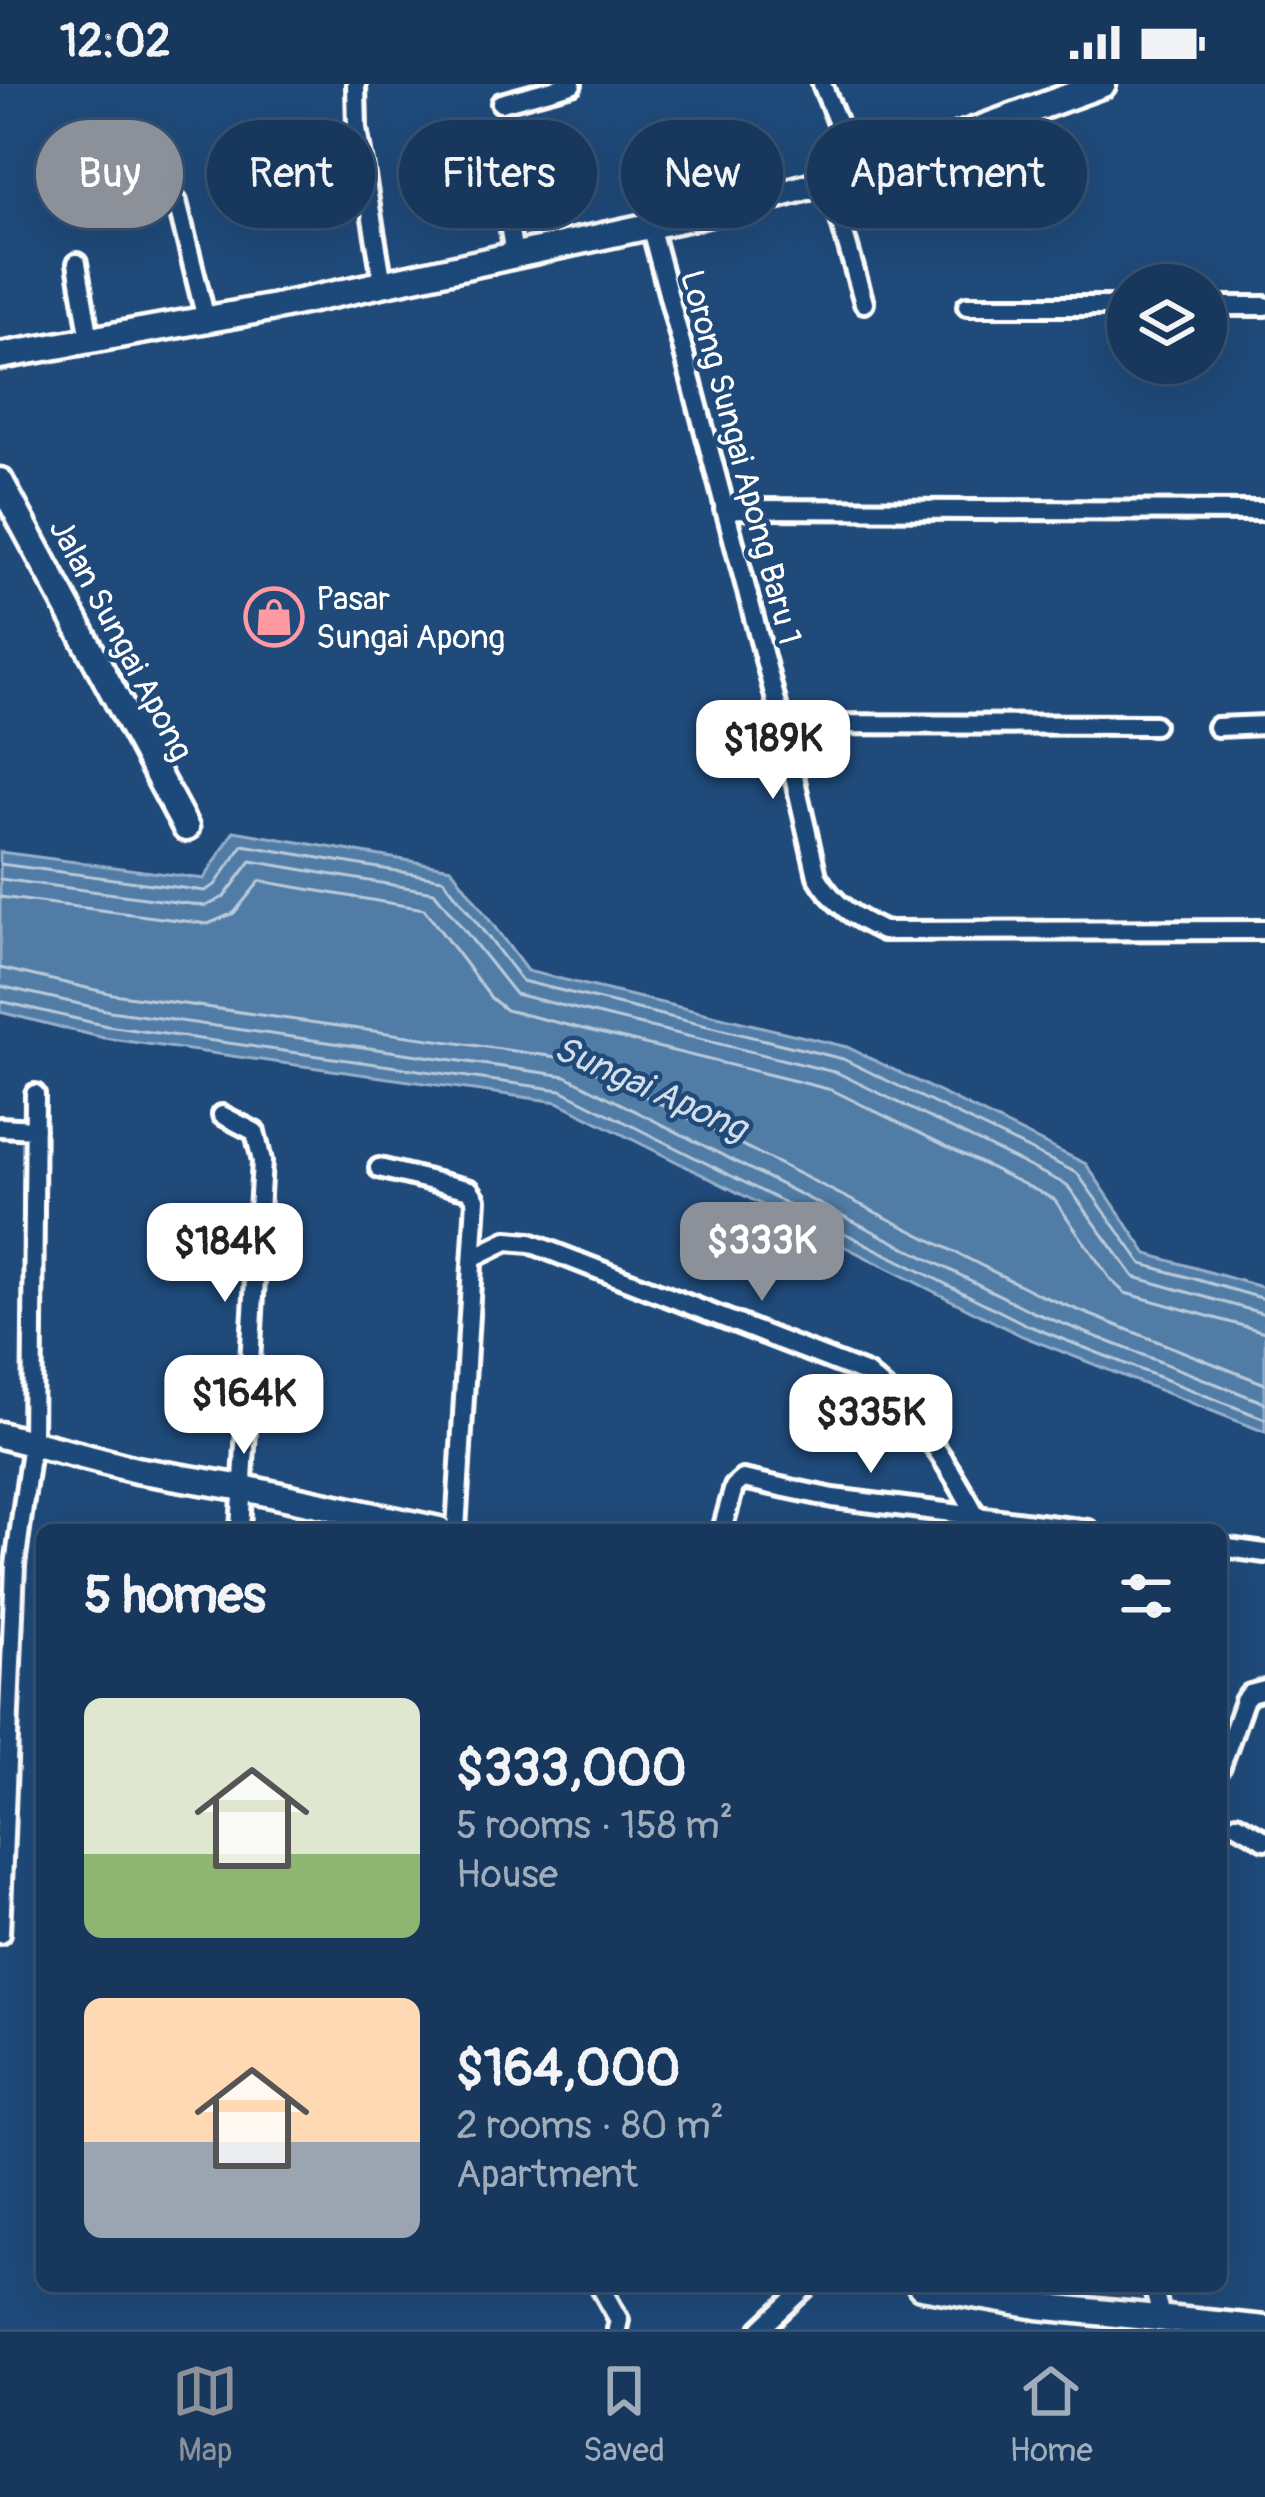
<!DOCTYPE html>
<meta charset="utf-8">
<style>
body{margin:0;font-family:Pangolin,sans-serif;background:#244365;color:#f1f3f6;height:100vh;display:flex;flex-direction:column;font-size:45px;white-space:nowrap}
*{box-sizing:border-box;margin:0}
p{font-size:39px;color:#9eacbb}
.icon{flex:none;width:66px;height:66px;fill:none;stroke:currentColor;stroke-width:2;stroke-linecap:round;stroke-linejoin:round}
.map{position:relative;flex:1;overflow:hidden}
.drawer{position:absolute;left:36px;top:1440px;width:1191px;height:768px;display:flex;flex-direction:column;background:#17385c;border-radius:18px;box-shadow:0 12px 48px #0002,0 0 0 3px #365272}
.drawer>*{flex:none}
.top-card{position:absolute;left:36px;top:36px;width:1194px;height:108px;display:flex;gap:24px}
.buttons{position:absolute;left:1107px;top:180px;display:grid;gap:24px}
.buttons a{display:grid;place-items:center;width:120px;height:120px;border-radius:50%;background:#17385c;box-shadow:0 12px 48px #0002,0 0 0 3px #365272;font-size:60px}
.price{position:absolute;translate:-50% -102px;padding:0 27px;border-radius:24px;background:#fff;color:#222;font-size:39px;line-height:78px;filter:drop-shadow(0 3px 6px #0008)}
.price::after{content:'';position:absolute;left:50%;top:72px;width:36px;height:27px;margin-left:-18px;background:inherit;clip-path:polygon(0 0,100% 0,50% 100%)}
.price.active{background:#8c9099;color:#fff}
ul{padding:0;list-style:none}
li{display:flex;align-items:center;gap:36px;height:300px;padding:0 48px}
li span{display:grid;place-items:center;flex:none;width:336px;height:240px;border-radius:18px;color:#555}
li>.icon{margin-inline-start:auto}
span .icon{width:144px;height:144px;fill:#fffc;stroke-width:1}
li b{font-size:51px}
h2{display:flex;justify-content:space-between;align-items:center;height:144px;padding:0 48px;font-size:51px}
.tag{padding:0 42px;border-radius:54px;background:#17385c;box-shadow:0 12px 48px #0002,0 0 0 3px #365272;font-size:42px;line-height:108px}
.tag.active{background:#8c9099;color:#fff}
.status{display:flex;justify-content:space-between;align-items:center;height:84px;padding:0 60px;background:#17385c;direction:ltr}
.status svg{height:33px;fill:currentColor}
.dock{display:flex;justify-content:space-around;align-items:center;height:168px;border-top:3px solid #365272;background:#17385c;font-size:33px;color:#9eacbb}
.dock a{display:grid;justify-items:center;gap:6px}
.dock .active{color:#8c9099}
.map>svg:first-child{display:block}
</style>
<div class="status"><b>12:02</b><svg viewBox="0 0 49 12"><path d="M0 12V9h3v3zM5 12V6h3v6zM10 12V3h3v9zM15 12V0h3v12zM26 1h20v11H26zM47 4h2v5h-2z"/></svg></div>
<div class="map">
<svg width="1265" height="2245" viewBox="0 0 1265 2245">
<rect width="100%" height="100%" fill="#1f4a7a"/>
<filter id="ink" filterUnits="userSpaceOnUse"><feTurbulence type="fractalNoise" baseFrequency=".00833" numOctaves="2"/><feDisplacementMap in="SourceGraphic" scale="24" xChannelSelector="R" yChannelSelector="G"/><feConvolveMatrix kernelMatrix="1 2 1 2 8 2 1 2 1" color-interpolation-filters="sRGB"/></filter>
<g filter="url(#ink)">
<!-- water -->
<path fill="#517ba6" stroke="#97b0ca" stroke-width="3" d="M234,747L451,784L527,887L847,963L1086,1080L1147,1170L1265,1204V1348L1022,1252L558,1018L104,954L0,928V768L204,795Z"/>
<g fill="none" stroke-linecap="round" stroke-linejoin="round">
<!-- shore -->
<path stroke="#b9cadb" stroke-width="3" d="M0,780L205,807L215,801L243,761L443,795L522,897L843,975L1077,1089L1142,1180L1265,1215
M0,795L206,822L224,813L251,777L434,808L515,910L838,989L1067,1101L1134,1193L1265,1230
M0,813L208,840L234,829L260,797L424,825L491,914L506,926L832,1006L1054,1115L1111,1196L1125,1209L1265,1248
M0,884L113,910L571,975L1040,1211L1265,1300
M0,902L110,927L566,992L1033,1228L1265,1319
M0,917L107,942L561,1006L1027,1241L1265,1335"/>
<defs>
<path id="street" d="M356,0L357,44L383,200
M822,0L858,89
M501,19L572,0
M502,97L514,171
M829,97L864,219
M177,118L206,235
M650,141L782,640L817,792C834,821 853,833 883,847L1265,846
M77,179L90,256
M967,222H1128
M1206,222H1265
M724,425L1265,427
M782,640L1154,641
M1217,643L1265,641
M222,1031L255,1048L262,1077L240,1446
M0,1043L35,1045
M379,1084L470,1106L476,1115L456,1446
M474,1173L507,1157L530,1159L867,1290C918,1332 945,1374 976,1431
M722,1446L734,1403L743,1395L833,1414L1088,1446
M1221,1463L1265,1469
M1221,1682L1244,1617L1250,1610L1265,1606
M1237,1740L1265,1756
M0,1850L15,1481L32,1358L35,1010
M600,2202L619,2236L617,2245
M1153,2202L1162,2236
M761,2245L807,2202"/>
<path id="secondary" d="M0,272L276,223L723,126L858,89L1103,0
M0,397L186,744
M0,1351L136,1386L243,1404L439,1446
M921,2202L1038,2222L1265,2245"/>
</defs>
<!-- street casing -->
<use href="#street" stroke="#fff" stroke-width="26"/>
<!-- secondary casing -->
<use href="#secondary" stroke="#fff" stroke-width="33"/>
<!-- street -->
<use href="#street" stroke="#1f4a7a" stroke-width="16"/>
<!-- secondary -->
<use href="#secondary" stroke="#1f4a7a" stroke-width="24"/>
</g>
</g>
<!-- icons -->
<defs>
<symbol id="shop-ring" viewBox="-11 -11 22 22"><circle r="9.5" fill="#1f4a7a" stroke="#ff9aa2" stroke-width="1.5"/><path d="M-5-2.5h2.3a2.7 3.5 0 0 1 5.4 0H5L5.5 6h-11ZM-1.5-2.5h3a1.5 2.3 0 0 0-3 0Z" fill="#ff9aa2"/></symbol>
</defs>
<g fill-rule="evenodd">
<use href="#shop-ring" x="241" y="500" width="66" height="66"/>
</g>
<g text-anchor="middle" stroke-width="9" stroke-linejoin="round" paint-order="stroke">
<!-- street labels -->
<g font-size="33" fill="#fff" stroke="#1f4a7a">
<text transform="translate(742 373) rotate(75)" y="12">Lorong Sungai Apong Baru 1</text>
<text transform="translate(122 555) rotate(62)" y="12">Jalan Sungai Apong</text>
</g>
<!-- poi labels -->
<g font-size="33" fill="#fff" stroke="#1f4a7a" text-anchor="start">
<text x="316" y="526">Pasar<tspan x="316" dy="38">Sungai Apong</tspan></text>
</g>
<!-- water labels -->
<g font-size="36" font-style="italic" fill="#d4dee9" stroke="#1f4a7a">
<text transform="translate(651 1003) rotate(24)" y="13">Sungai Apong</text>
</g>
</g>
</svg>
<div class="buttons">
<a><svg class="icon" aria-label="layers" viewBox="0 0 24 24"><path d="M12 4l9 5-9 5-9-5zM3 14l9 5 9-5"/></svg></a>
</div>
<b class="price" style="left:773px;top:718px">$189K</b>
<b class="price active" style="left:762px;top:1220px">$333K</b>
<b class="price" style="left:225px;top:1221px">$184K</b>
<b class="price" style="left:244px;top:1373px">$164K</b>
<b class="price" style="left:871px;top:1392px">$335K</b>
<div class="top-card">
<a class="tag active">Buy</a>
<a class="tag">Rent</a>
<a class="tag">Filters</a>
<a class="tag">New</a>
<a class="tag">Apartment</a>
</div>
<section class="drawer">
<h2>5 homes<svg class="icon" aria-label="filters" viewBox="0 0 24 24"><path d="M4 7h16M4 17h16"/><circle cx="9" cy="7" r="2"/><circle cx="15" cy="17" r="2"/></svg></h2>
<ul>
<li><span style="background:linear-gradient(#dfe7d0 65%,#8fb573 0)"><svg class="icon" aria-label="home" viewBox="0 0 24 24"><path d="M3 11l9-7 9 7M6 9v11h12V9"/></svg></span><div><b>$333,000</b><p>5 rooms · 158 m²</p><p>House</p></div></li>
<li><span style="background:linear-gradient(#ffd9b3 60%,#9aa5b1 0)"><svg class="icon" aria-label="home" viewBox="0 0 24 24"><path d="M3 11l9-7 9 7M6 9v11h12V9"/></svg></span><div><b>$164,000</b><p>2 rooms · 80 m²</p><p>Apartment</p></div></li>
</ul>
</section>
</div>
<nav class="dock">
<a class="active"><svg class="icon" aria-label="map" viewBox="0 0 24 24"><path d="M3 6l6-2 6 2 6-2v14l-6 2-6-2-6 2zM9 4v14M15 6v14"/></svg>Map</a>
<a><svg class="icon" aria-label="saved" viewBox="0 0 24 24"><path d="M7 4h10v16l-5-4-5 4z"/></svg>Saved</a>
<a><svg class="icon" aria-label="home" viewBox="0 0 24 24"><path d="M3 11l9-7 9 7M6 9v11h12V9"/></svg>Home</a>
</nav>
